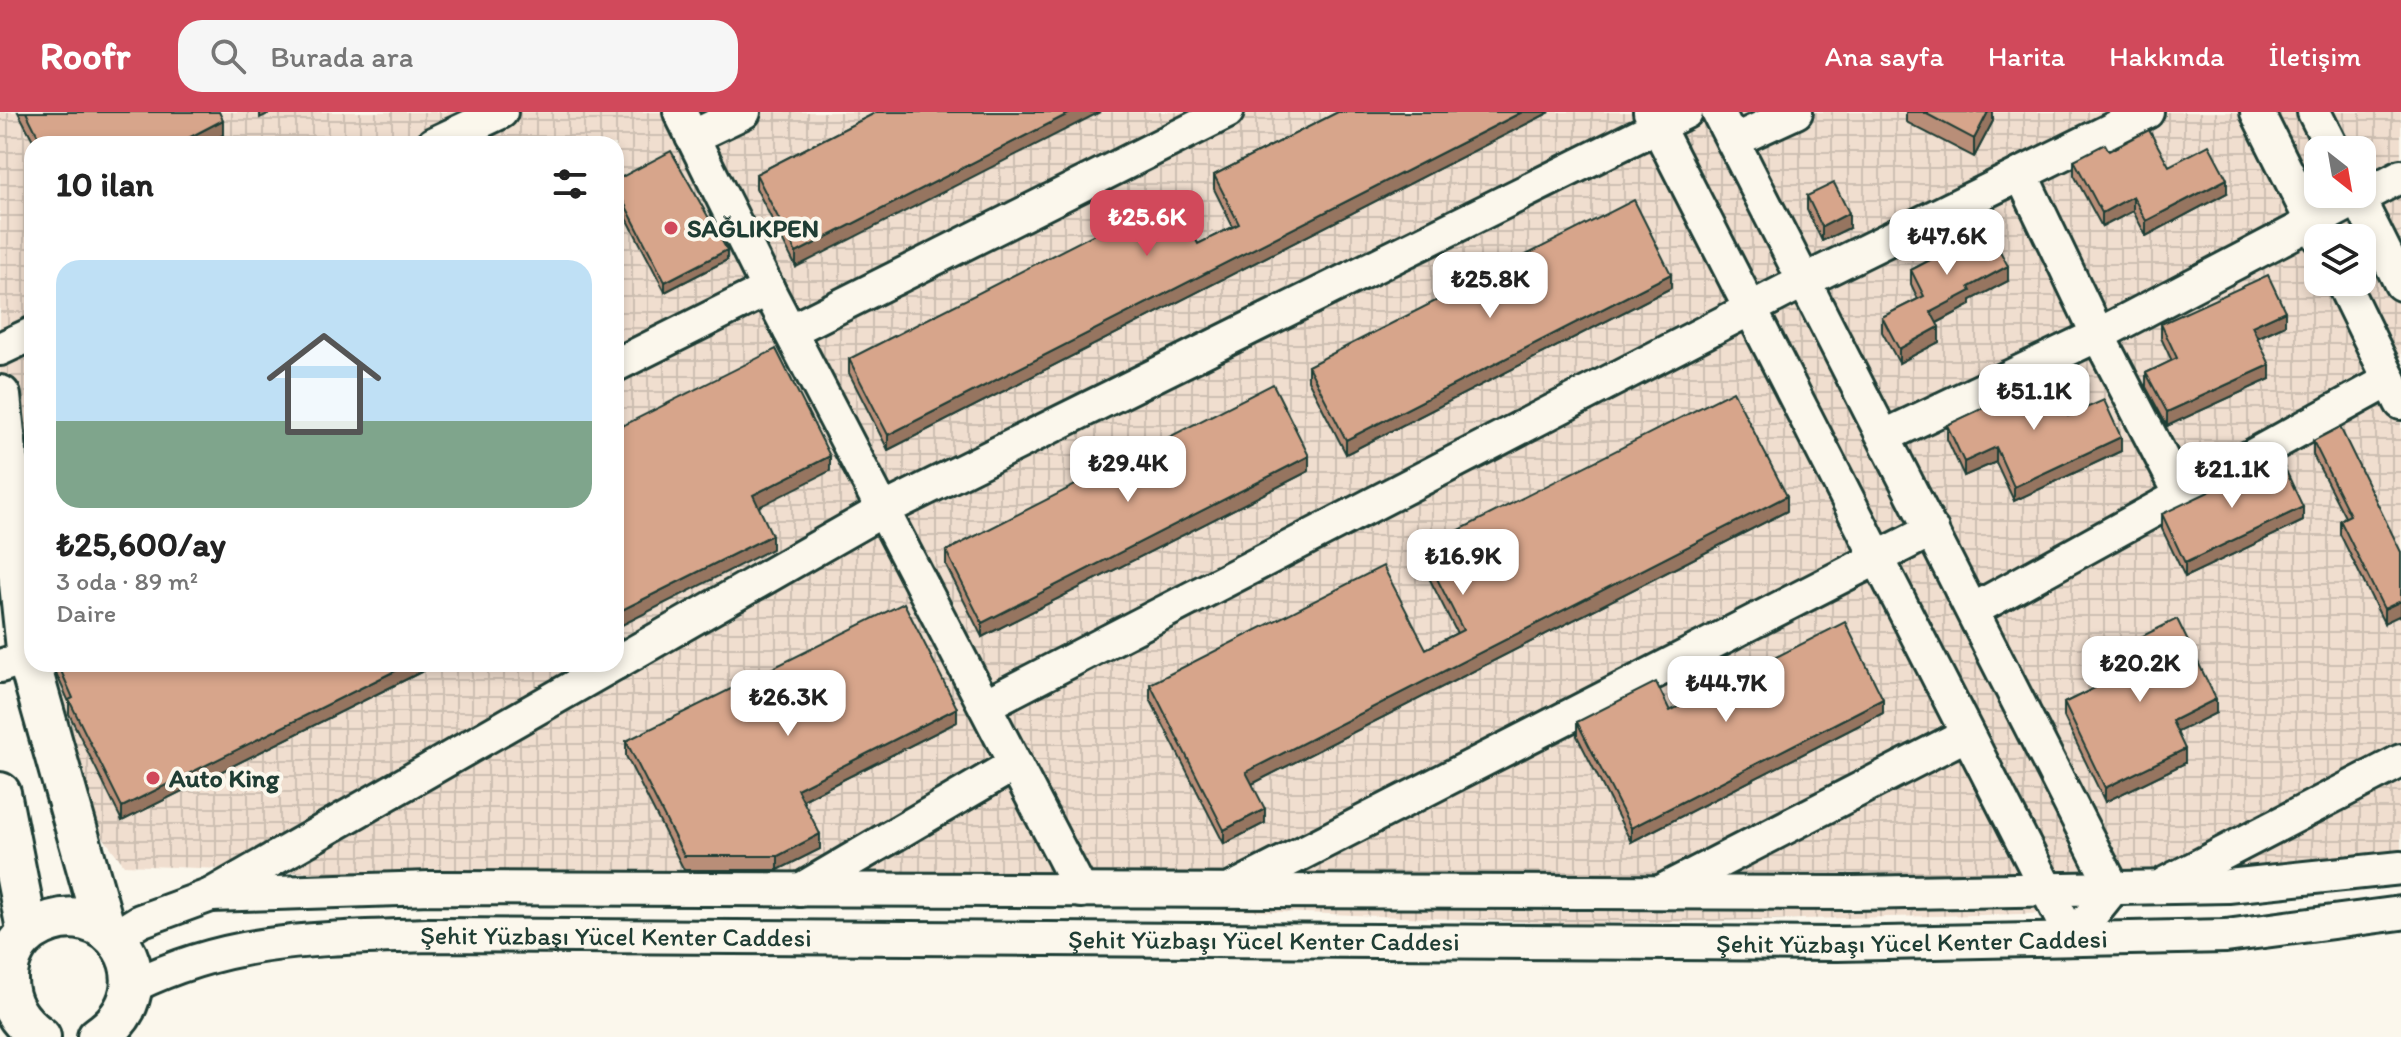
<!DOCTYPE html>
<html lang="tr">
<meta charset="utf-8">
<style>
body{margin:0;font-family:Itim,sans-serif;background:#f6f6f6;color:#222;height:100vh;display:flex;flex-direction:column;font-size:30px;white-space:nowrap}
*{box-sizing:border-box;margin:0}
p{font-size:26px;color:#767676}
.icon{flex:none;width:44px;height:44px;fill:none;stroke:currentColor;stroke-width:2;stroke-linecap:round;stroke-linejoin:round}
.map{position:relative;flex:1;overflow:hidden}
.panel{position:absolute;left:24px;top:24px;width:600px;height:536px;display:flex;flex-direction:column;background:#fff;border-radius:24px;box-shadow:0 4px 12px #0003}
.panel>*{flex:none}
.needle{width:52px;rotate:149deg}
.controls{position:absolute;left:2304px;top:24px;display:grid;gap:16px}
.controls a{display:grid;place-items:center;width:72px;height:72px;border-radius:16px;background:#fff;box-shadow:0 4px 12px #0003;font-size:40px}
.price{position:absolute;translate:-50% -68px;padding:0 18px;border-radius:16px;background:#fff;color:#222;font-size:26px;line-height:52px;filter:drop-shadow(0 2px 4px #0008)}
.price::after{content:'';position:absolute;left:50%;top:48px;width:24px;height:18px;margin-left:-12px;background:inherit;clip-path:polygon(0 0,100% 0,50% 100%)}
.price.on{background:#d1495b;color:#fff}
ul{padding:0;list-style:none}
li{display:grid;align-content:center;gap:16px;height:424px;padding:0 32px}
li span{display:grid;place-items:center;height:248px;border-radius:24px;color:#555}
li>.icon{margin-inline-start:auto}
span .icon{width:144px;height:144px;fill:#fffc;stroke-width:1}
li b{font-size:34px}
h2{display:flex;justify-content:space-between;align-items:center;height:96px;padding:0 32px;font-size:34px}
header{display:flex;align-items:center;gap:48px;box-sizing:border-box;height:112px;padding:0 40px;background:#d1495b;color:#fff}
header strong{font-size:38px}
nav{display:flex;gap:44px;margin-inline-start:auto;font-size:28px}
.search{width:560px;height:72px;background:#f6f6f6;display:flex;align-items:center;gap:20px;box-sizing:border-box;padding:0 28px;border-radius:24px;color:#767676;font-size:30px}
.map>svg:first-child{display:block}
</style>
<header>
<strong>Roofr</strong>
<div class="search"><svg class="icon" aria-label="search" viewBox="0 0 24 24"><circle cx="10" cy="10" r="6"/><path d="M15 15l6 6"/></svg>Burada ara</div>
<nav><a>Ana sayfa</a><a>Harita</a><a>Hakkında</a><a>İletişim</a></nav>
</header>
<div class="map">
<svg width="2401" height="925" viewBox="0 0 2401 925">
<defs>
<pattern id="industrial-grid" width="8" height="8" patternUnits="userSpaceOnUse" patternTransform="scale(2)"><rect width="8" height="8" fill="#f0decf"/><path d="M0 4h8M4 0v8" fill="none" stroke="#cdbfb2"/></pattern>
</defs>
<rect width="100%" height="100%" fill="#fbf7ec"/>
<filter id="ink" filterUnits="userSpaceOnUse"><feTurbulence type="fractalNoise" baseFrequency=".0125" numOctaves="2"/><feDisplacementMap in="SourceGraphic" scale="16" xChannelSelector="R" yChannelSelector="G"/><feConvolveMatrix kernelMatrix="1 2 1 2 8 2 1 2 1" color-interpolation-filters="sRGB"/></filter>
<g filter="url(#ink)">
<!-- industrial -->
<path fill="url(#industrial-grid)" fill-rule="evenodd" d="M0,0H2401V766L2066,801L1576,812L124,753L84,700L23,589L0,392ZM32,32H616V552H32ZM2318,38H2362V82H2318ZM2318,126H2362V170H2318Z"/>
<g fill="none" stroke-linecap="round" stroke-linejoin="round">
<defs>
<g id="minor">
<path d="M680,0L768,177L1081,779"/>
<path d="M1650,0L2072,827L2113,776L1718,0"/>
<path d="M2257,0L2320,126"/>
<path d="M2314,0L2333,38"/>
<path d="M692,25L744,0"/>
<path d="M1733,29L1796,0"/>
<path d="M433,32L501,0"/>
<path d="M2021,62L2098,223L2181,383"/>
<path d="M2356,82L2401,172"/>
<path d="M2342,170L2401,291"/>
<path d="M790,219L1227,0"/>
<path d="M0,237L32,222"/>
<path d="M616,253L768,177"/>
<path d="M1885,324L2098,223L2401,64"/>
<path d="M1973,498L2390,268"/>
<path d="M616,551L883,398L1686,0"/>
<path d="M0,554L32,544"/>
<path d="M985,593L1806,168L2147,0"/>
<path d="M2166,771L2401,649"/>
<path d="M1234,776L1932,418"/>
<path d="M1666,777L1965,623"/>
<path d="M800,778L1015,652"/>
<path d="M211,783L431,776L1853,781L2228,774L2401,756"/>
<path d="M114,825L140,809L211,783L614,552"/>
<path id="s1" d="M133,874C232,825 321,827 428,823L1837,832L2226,824L2401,801"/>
</g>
<path id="major" d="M0,284L28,546L104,815
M0,681L28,822
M40,925C19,910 6,891 7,864C8,846 17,828 33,818C108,772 174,874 98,925"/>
</defs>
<!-- minor casing -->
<use href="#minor" stroke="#1f3d34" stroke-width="38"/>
<!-- major casing -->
<use href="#major" stroke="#1f3d34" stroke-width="46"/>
<!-- minor -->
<use href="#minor" stroke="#fbf7ec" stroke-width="32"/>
<!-- major -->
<use href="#major" stroke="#fbf7ec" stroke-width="40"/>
</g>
<!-- wall -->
<path fill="#b98e78" stroke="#1f3d34" stroke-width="2" d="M18,0H219L223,23L205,32H35Z
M877,0L796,155L756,76V62Z
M1338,0H1550L888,338L849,261V247L1198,132L1233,115L1214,77V63Z
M1906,0H1993V9L1974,45L1906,10Z
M2109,39L2169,54L2227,81L2146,124L2133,99L2102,115L2074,63V48Z
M616,68L727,148L665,180L616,85Z
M1807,84L1849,116L1822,129L1807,98Z
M1940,117L2008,169L1971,188V193L1937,211L1939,230L1899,251L1882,220V205L1918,187L1911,172V158L1945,140L1940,132Z
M1671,176L1346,342L1308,268V254Z
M2161,212L2285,213L2257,226L2270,267L2167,314L2146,275V261L2172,249L2161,226Z
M2068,304L2121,339L2014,389L1996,350L1964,364L1947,327V313Z
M2313,329L2401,440L2384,511L2340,422V408L2345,405L2313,343Z
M1309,359L982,525L946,453V439Z
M1787,399L1252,672L1265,711L1224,732L1150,587V572L1426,537L1457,521L1422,452V437Z
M2162,402L2303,409L2185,465L2162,417Z
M2100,545L2216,601L2177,620L2185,651L2105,690L2064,605V591L2106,571L2100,559Z
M56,552H437L122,709L69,602V590L56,561Z
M1670,599L1883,601L1631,730L1577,624V610Z
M957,610L803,688L820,737L778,758H684L626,644V629Z"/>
<!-- shaded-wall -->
<path fill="#967461" stroke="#1f3d34" stroke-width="2" d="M260,0H272L260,6Z
M1072,0H1100L796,155V141Z
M1522,0H1550L888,338V323Z
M1988,0H1993V9L1974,45V27Z
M223,8V23L205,32H177Z
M2227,67V81L2146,124V109Z
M2133,84V99L2102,115V101Z
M1849,101V116L1822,129V115Z
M727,138V148L665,180V170Z
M2008,154V169L1971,188V193L1931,214V200L1969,175Z
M1671,162V176L1346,342V328Z
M2285,199V213L2252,228V214Z
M1939,215V230L1899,251V237Z
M2270,253V267L2167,314V300Z
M2121,325V339L2014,389V375Z
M1996,335V350L1964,364V350Z
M830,344V359L753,398V383Z
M1309,344V359L982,525V511Z
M1787,384V399L1246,675V660Z
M2303,395V409L2185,465V451Z
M772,423V437L616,516V501Z
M2401,489V503L2384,511V497Z
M409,552H437L122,709V695Z
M1883,587V601L1631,730V716Z
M2216,587V601L2172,623V609Z
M957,596V610L797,691V677Z
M2185,637V651L2105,690V676Z
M1265,697V711L1224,732V718Z
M820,722V737L778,758V744Z"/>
<!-- building -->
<path fill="#d7a58b" stroke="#1f3d34" stroke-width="2" d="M26,0H219L223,8L177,32H42Z
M877,0H1072L796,141L756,62Z
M1338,0H1522L888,323L849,247L1173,82L1198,132L1239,112L1214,63Z
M1923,0H1988L1974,27Z
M2149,18L2169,54L2209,33L2227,67L2146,109L2133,84L2102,101L2074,48L2105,32L2109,39Z
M671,39L727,138L665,170L616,75V68Z
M1834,71L1849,101L1822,115L1807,84Z
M1634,88L1671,162L1346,328L1308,254Z
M1978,98L2008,154L1969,175L1971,179L1931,200L1939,215L1899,237L1882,205L1924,184L1911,158L1951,137L1940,117Z
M2268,163L2285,199L2252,214L2270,253L2167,300L2146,261L2177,246L2161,212Z
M776,237L830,344L753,383L772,423L616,501V317Z
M2050,265L2068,304L2104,288L2121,325L2014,375L1996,335L1964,350L1947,313Z
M1273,272L1309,344L982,511L946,439Z
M1733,279L1787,384L1246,660L1265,697L1224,718L1150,572L1383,454L1426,537L1463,518L1422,437Z
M2340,315L2401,440V489L2384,497L2340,408L2350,403L2313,329Z
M2280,346L2303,395L2185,451L2162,402Z
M904,491L957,596L797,677L820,722L778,744H684L626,629Z
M2177,507L2216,587L2172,609L2185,637L2105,676L2064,591L2111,568L2100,545Z
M1845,510L1883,587L1631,716L1577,610L1656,570L1670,599Z
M58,552H409L122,695L69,588L73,586Z"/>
</g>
<!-- markers -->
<g fill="#d1495b" stroke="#fbf7ec" stroke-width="3">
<circle cx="671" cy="116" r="8"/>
<circle cx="153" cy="666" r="8"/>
</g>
<g text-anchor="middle" stroke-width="8" stroke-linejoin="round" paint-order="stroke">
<!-- poi labels -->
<g font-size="26" font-weight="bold" fill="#1f3d34" stroke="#fbf7ec" text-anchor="start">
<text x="687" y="125">SAĞLIKPEN</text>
<text x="169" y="675">Auto King</text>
</g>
<!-- street labels -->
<g font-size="26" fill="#1f3d34" stroke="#fbf7ec">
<text dy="9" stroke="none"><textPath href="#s1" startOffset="490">Şehit Yüzbaşı Yücel Kenter Caddesi</textPath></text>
<text dy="9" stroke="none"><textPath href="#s1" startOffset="1138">Şehit Yüzbaşı Yücel Kenter Caddesi</textPath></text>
<text dy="9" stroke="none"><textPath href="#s1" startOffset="1786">Şehit Yüzbaşı Yücel Kenter Caddesi</textPath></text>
</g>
</g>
</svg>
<div class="controls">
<a><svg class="needle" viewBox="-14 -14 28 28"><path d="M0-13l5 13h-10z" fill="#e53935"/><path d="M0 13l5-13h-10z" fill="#767676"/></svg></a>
<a><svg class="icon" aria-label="layers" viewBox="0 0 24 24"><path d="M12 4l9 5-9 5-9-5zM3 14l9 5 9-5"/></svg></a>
</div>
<b class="price on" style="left:1147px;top:146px">₺25.6K</b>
<b class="price" style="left:1947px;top:165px">₺47.6K</b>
<b class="price" style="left:1490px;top:208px">₺25.8K</b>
<b class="price" style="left:2034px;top:320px">₺51.1K</b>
<b class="price" style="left:1128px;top:392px">₺29.4K</b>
<b class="price" style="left:2232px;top:398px">₺21.1K</b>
<b class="price" style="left:1463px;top:485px">₺16.9K</b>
<b class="price" style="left:2140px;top:592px">₺20.2K</b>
<b class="price" style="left:1726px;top:612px">₺44.7K</b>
<b class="price" style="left:788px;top:626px">₺26.3K</b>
<section class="panel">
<h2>10 ilan<svg class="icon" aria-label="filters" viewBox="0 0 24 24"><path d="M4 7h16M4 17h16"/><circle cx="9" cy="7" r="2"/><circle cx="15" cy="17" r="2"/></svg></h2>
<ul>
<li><span style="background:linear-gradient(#bfe0f5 65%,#7fa58c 0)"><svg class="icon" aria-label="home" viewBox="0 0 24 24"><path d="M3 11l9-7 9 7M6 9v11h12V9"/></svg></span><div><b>₺25,600/ay</b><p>3 oda · 89 m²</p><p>Daire</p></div></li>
</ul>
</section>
</div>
